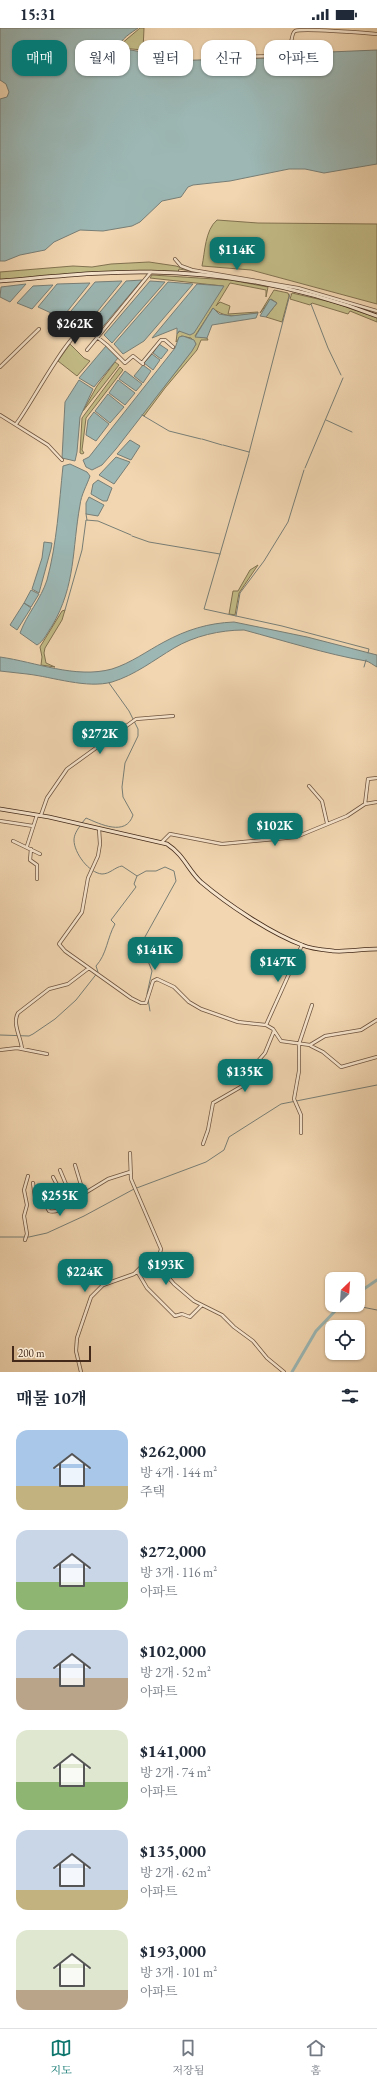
<!DOCTYPE html>
<html lang="ko">
<meta charset="utf-8">
<style>
body{margin:0;font-family:"EB Garamond","Noto Serif KR",serif;background:#f2f2f3;color:#1f2937;height:100vh;display:flex;flex-direction:column;font-size:15px;white-space:nowrap}
*{box-sizing:border-box;margin:0}
p{font-size:13px;color:#747a83}
.icon{flex:none;width:22px;height:22px;fill:none;stroke:currentColor;stroke-width:2;stroke-linecap:round;stroke-linejoin:round}
.map{position:relative;height:1344px;overflow:hidden}
.drawer{display:flex;flex-direction:column;background:#fff;flex:1}
.drawer>*{flex:none}
.guide{position:absolute;left:12px;top:12px;width:353px;height:36px;display:flex;gap:8px}
.needle{width:26px;rotate:25deg}
.controls{position:absolute;left:325px;top:1244px;display:grid;gap:8px}
.controls a{display:grid;place-items:center;width:40px;height:40px;border-radius:8px;background:#fff;box-shadow:0 1px 3px #0004;font-size:20px}
.scale{position:absolute;left:12px;bottom:10px;width:79px;box-sizing:border-box;padding-left:4px;border:2px solid #422919;border-top:0;font-size:11px;line-height:14px;white-space:nowrap;color:#422919;-webkit-text-stroke:3px #f6e4cc;paint-order:stroke}
.price{position:absolute;translate:-50% -34px;padding:0 9px;border-radius:8px;background:#0f766e;color:#fff;font-size:13px;line-height:26px;filter:drop-shadow(0 1px 2px #0008)}
.price::after{content:'';position:absolute;left:50%;top:24px;width:12px;height:9px;margin-left:-6px;background:inherit;clip-path:polygon(0 0,100% 0,50% 100%)}
.price.active{background:#222;color:#fff}
ul{padding:0;list-style:none}
li{display:flex;align-items:center;gap:12px;height:100px;padding:0 16px}
li span{display:grid;place-items:center;flex:none;width:112px;height:80px;border-radius:12px;color:#555}
li>.icon{margin-inline-start:auto}
span .icon{width:48px;height:48px;fill:#fffc;stroke-width:1}
li b{font-size:17px}
h2{display:flex;justify-content:space-between;align-items:center;height:48px;padding:0 16px;font-size:17px}
.tag{padding:0 14px;border-radius:12px;background:#fff;box-shadow:0 1px 3px #0004;font-size:14px;line-height:36px}
.tag.active{background:#0f766e;color:#fff}
.status{display:flex;justify-content:space-between;align-items:center;height:28px;padding:0 20px;background:#fff;direction:ltr}
.status svg{height:11px;fill:currentColor}
.tab-bar{display:flex;justify-content:space-around;align-items:center;height:56px;border-top:1px solid #e0e1e3;background:#fff;font-size:11px;color:#747a83}
.tab-bar a{display:grid;justify-items:center;gap:2px}
.tab-bar .active{color:#0f766e}
.map>svg:first-child{display:block}
</style>
<div class="status"><b>15:31</b><svg viewBox="0 0 49 12"><path d="M0 12V9h3v3zM5 12V6h3v6zM10 12V3h3v9zM15 12V0h3v12zM26 1h20v11H26zM47 4h2v5h-2z"/></svg></div>
<div class="map">
<svg width="377" height="1344" viewBox="0 0 377 1344">
<rect width="100%" height="100%" fill="#f1d6b1"/>
<filter id="stains"><feTurbulence type="fractalNoise" baseFrequency=".005" numOctaves="4"/><feColorMatrix values="0 0 0 0 .2 0 0 0 0 .09 0 0 0 0 .02 0 0 0 .5 -.17"/></filter>
<radialGradient id="worn" r=".72"><stop offset=".6" stop-color="#630" stop-opacity="0"/><stop offset="1" stop-color="#630" stop-opacity=".3"/></radialGradient>
<!-- green -->
<path fill="#c2bb86" stroke="#827250" d="M140,0H144L143,22L121,20L120,17Z
M217,192L258,195L377,196V276L251,242L202,238C205,224 205,202 217,192Z
M149,234L176,238L191,243L179,241L178,244L124,243L0,252V244L73,238L92,239L111,236Z
M152,247L230,252L268,259L266,269V262L230,255L216,278L220,274L230,278L228,286L258,284V285C242,287 226,292 213,280L195,308L207,310L208,312H201L197,322L165,360L144,388L142,386L182,336L196,316L191,310L181,308L176,314L177,306L223,258L150,250Z
M274,262L288,265L289,268L282,294L266,289L277,275L271,271L260,285Z
M292,265L335,275L377,290V294L350,283L348,286L312,275L310,277L290,271Z
M70,316L84,330L90,333L77,348L58,333Z
M115,334L119,337L83,383L97,358Z
M120,339L123,342L86,390L82,422L84,425L82,426L80,425L82,390Z
M258,537L239,565L235,587L229,586L233,563H238L250,542Z
M65,582L62,592L45,620L44,625L46,635L55,639L41,637L42,629L40,619L62,583Z"/>
<!-- water -->
<path fill="#9cb7b4" stroke="#787e76" d="M0,0H138C131,5 120,11 119,20L142,24L154,30L168,33L288,29L306,25L377,22V136L324,145L305,141H289L230,153L193,157L188,159L181,169L162,173L140,194L132,198L103,203L80,202L54,214L45,222L20,227L5,233H0V71L7,69L9,64L6,56L0,52Z
M142,252L99,303L90,296L126,253Z
M122,253L88,295L79,286L77,288L71,283L95,254Z
M150,253L165,254L112,315L104,307Z
M168,254L193,256L144,313L123,326L114,316Z
M90,255L62,290L38,279L57,256Z
M26,256L10,274L0,269L1,259Z
M197,256L224,258L194,305L190,307L179,303L177,306V300L152,310Z
M53,257L32,281L17,275L33,258Z
M270,271L277,275L266,289L260,288Z
M213,280L219,286L231,288L258,285L256,290L212,297L207,310L195,309Z
M183,308L194,312L196,316L192,323L116,421L102,437L92,442L86,439L83,432L89,429L175,320L179,309Z
M159,316L168,322L161,331L153,325Z
M106,318L118,330L94,359L79,350Z
M152,326L160,332L153,342L144,335Z
M143,337L151,343L143,355L134,348Z
M125,343L142,356L136,363L119,351Z
M79,352L93,361L80,389L77,424L75,433L62,430L65,374Z
M118,352L135,365L125,377L109,365Z
M108,366L124,379L110,395L95,383Z
M94,384L109,396L96,413L86,407L88,392Z
M130,412L140,418L131,432L117,426Z
M116,429L130,434L114,456L99,447Z
M70,436L87,444L90,448C87,457 81,467 80,477C72,521 76,557 52,598C47,605 44,613 37,617L20,605C27,586 41,571 47,552C57,515 59,476 63,438Z
M98,452L112,460L107,473H103L91,466L93,456Z
M89,469L104,477L98,488L86,486V475Z
M44,514L52,515L51,521L39,565L32,561L42,530Z
M31,562L39,566L31,579L24,575Z
M24,575L31,580L17,602L10,597Z
M234,594L307,609L377,627V639C373,637 370,634 366,633C326,626 285,613 244,602C220,602 194,608 174,620C154,632 135,647 112,654C87,661 53,649 27,646C18,645 9,644 0,643V629C36,634 75,651 112,641C131,635 147,623 164,614C186,602 208,595 234,594Z"/>
<g fill="none" stroke-linecap="round" stroke-linejoin="round">
<!-- stream -->
<path stroke="#787e76" stroke-width="1" d="M311,276L328,320L341,347
M142,387L169,403L201,411
M326,392L352,404
M202,411L222,417
M223,417L249,424
M249,425L290,266
M249,426L204,581L282,598L369,621L368,625
M305,440L343,350
M86,486L87,492
M132,508L149,514L220,526
M65,582L82,522L86,492L98,493L131,507
M236,588L240,565L264,533L288,494L304,442
M364,639L366,632
M82,795L86,790C100,796 126,809 133,787L123,769L122,759L125,735L138,708V701L129,683L109,655
M80,798C77,802 74,807 74,812C74,825 89,845 102,846C110,846 115,839 122,838L137,848L146,843H156L165,839L174,843L176,853L141,916L152,943L147,966
M148,971L150,983
M0,1007L29,1008L33,1006L55,991L76,972L98,944L96,938C107,926 107,910 115,896L111,892L136,859L134,856L137,848
M0,1209H29L47,1205L84,1188L134,1161L206,1134L224,1122L229,1109L281,1076L377,1057
M352,1277L377,1282"/>
<!-- canal -->
<path stroke="#9cb7b4" stroke-width="3" d="M358,1265L377,1252
M292,1344L316,1303L336,1282L338,1277"/>
<defs>
<path id="street" d="M222,29L283,28L290,24C291,19 291,5 295,3C304,0 364,5 377,6
M175,231L181,238L192,242L298,260L377,283
M87,322L151,244
M142,335L161,312H165L173,319
M0,339L39,301
M0,387L48,417L62,432
M16,396C28,382 71,299 86,300L107,317L125,335L133,328L143,336
M309,758L322,773L327,795
M365,776L368,751L377,750
M41,787L47,770L67,741L136,691L173,688
M0,793L33,798
M99,801L100,816L98,828L88,850L82,884L59,916L65,923L131,970L141,975H146L153,953L157,951L174,959L189,974L201,981L238,994L266,997L273,1001L281,1013L310,1017L325,1008L361,1002L377,992
M13,813L40,826
M162,814L170,806L222,816L296,809L347,788L365,776L377,774
M27,818L37,787
M31,821L30,832L37,837V851
M266,997L302,917
M311,1018L323,1024L341,1039L377,1029
M22,1021C21,1009 12,996 18,985L49,961L68,956L89,940
M0,1022L17,1020L47,1026
M301,1105V1087L294,1071L299,1043V1016L312,977
M203,1116L208,1102L213,1075L251,1053L258,1033L265,1025L274,1003
M130,1125L131,1151L161,1221L157,1236L174,1256L194,1273L222,1287L234,1299L253,1313L267,1330L284,1344
M75,1137L84,1167
M60,1142L73,1173
M33,1155L35,1169L44,1174L49,1183C54,1185 65,1181 67,1176L53,1149
M67,1176L108,1151L130,1144
M25,1212L27,1206L24,1188L27,1177L24,1162L28,1148
M137,1243L147,1260L175,1288L182,1286L190,1289L202,1277
M81,1344L76,1323L77,1310L91,1269L103,1257L134,1246L147,1233L158,1229"/>
<path id="secondary" d="M0,253C50,249 101,243 151,244C228,245 306,261 377,288
M0,781L49,789L167,816C184,827 188,842 201,854C227,876 270,905 302,917C311,921 324,922 334,923C348,924 363,921 377,921"/>
</defs>
<!-- street casing -->
<use href="#street" stroke="#6e543f" stroke-width="4"/>
<!-- secondary casing -->
<use href="#secondary" stroke="#422919" stroke-width="4.5"/>
<!-- street -->
<use href="#street" stroke="#f6e4cc" stroke-width="2.5"/>
<!-- secondary -->
<use href="#secondary" stroke="#f6e4cc" stroke-width="3"/>
</g>
<rect width="100%" height="100%" filter="url(#stains)"/>
<rect width="100%" height="100%" fill="url(#worn)"/>
</svg>
<div class="controls">
<a><svg class="needle" viewBox="-14 -14 28 28"><path d="M0-13l5 13h-10z" fill="#e53935"/><path d="M0 13l5-13h-10z" fill="#747a83"/></svg></a>
<a><svg class="icon" aria-label="locate" viewBox="0 0 24 24"><circle cx="12" cy="12" r="6"/><path d="M12 2v4M12 18v4M2 12h4M18 12h4"/></svg></a>
</div>
<div class="scale">200 m</div>
<b class="price" style="left:237px;top:243px">$114K</b>
<b class="price active" style="left:75px;top:317px">$262K</b>
<b class="price" style="left:100px;top:727px">$272K</b>
<b class="price" style="left:275px;top:819px">$102K</b>
<b class="price" style="left:155px;top:943px">$141K</b>
<b class="price" style="left:278px;top:955px">$147K</b>
<b class="price" style="left:245px;top:1065px">$135K</b>
<b class="price" style="left:60px;top:1189px">$255K</b>
<b class="price" style="left:166px;top:1258px">$193K</b>
<b class="price" style="left:85px;top:1265px">$224K</b>
<div class="guide">
<a class="tag active">매매</a>
<a class="tag">월세</a>
<a class="tag">필터</a>
<a class="tag">신규</a>
<a class="tag">아파트</a>
</div>
</div>
<section class="drawer">
<h2>매물 10개<svg class="icon" aria-label="filters" viewBox="0 0 24 24"><path d="M4 7h16M4 17h16"/><circle cx="9" cy="7" r="2"/><circle cx="15" cy="17" r="2"/></svg></h2>
<ul>
<li><span style="background:linear-gradient(#a9c7e8 70%,#c2b280 0)"><svg class="icon" aria-label="home" viewBox="0 0 24 24"><path d="M3 11l9-7 9 7M6 9v11h12V9"/></svg></span><div><b>$262,000</b><p>방 4개 · 144 m²</p><p>주택</p></div></li>
<li><span style="background:linear-gradient(#c9d6e8 65%,#8fb573 0)"><svg class="icon" aria-label="home" viewBox="0 0 24 24"><path d="M3 11l9-7 9 7M6 9v11h12V9"/></svg></span><div><b>$272,000</b><p>방 3개 · 116 m²</p><p>아파트</p></div></li>
<li><span style="background:linear-gradient(#c9d6e8 60%,#b9a48a 0)"><svg class="icon" aria-label="home" viewBox="0 0 24 24"><path d="M3 11l9-7 9 7M6 9v11h12V9"/></svg></span><div><b>$102,000</b><p>방 2개 · 52 m²</p><p>아파트</p></div></li>
<li><span style="background:linear-gradient(#dfe7d0 65%,#8fb573 0)"><svg class="icon" aria-label="home" viewBox="0 0 24 24"><path d="M3 11l9-7 9 7M6 9v11h12V9"/></svg></span><div><b>$141,000</b><p>방 2개 · 74 m²</p><p>아파트</p></div></li>
<li><span style="background:linear-gradient(#c9d6e8 75%,#c2b280 0)"><svg class="icon" aria-label="home" viewBox="0 0 24 24"><path d="M3 11l9-7 9 7M6 9v11h12V9"/></svg></span><div><b>$135,000</b><p>방 2개 · 62 m²</p><p>아파트</p></div></li>
<li><span style="background:linear-gradient(#dfe7d0 75%,#b9a48a 0)"><svg class="icon" aria-label="home" viewBox="0 0 24 24"><path d="M3 11l9-7 9 7M6 9v11h12V9"/></svg></span><div><b>$193,000</b><p>방 3개 · 101 m²</p><p>아파트</p></div></li>
</ul>
</section>
<nav class="tab-bar">
<a class="active"><svg class="icon" aria-label="map" viewBox="0 0 24 24"><path d="M3 6l6-2 6 2 6-2v14l-6 2-6-2-6 2zM9 4v14M15 6v14"/></svg>지도</a>
<a><svg class="icon" aria-label="saved" viewBox="0 0 24 24"><path d="M7 4h10v16l-5-4-5 4z"/></svg>저장됨</a>
<a><svg class="icon" aria-label="home" viewBox="0 0 24 24"><path d="M3 11l9-7 9 7M6 9v11h12V9"/></svg>홈</a>
</nav>
